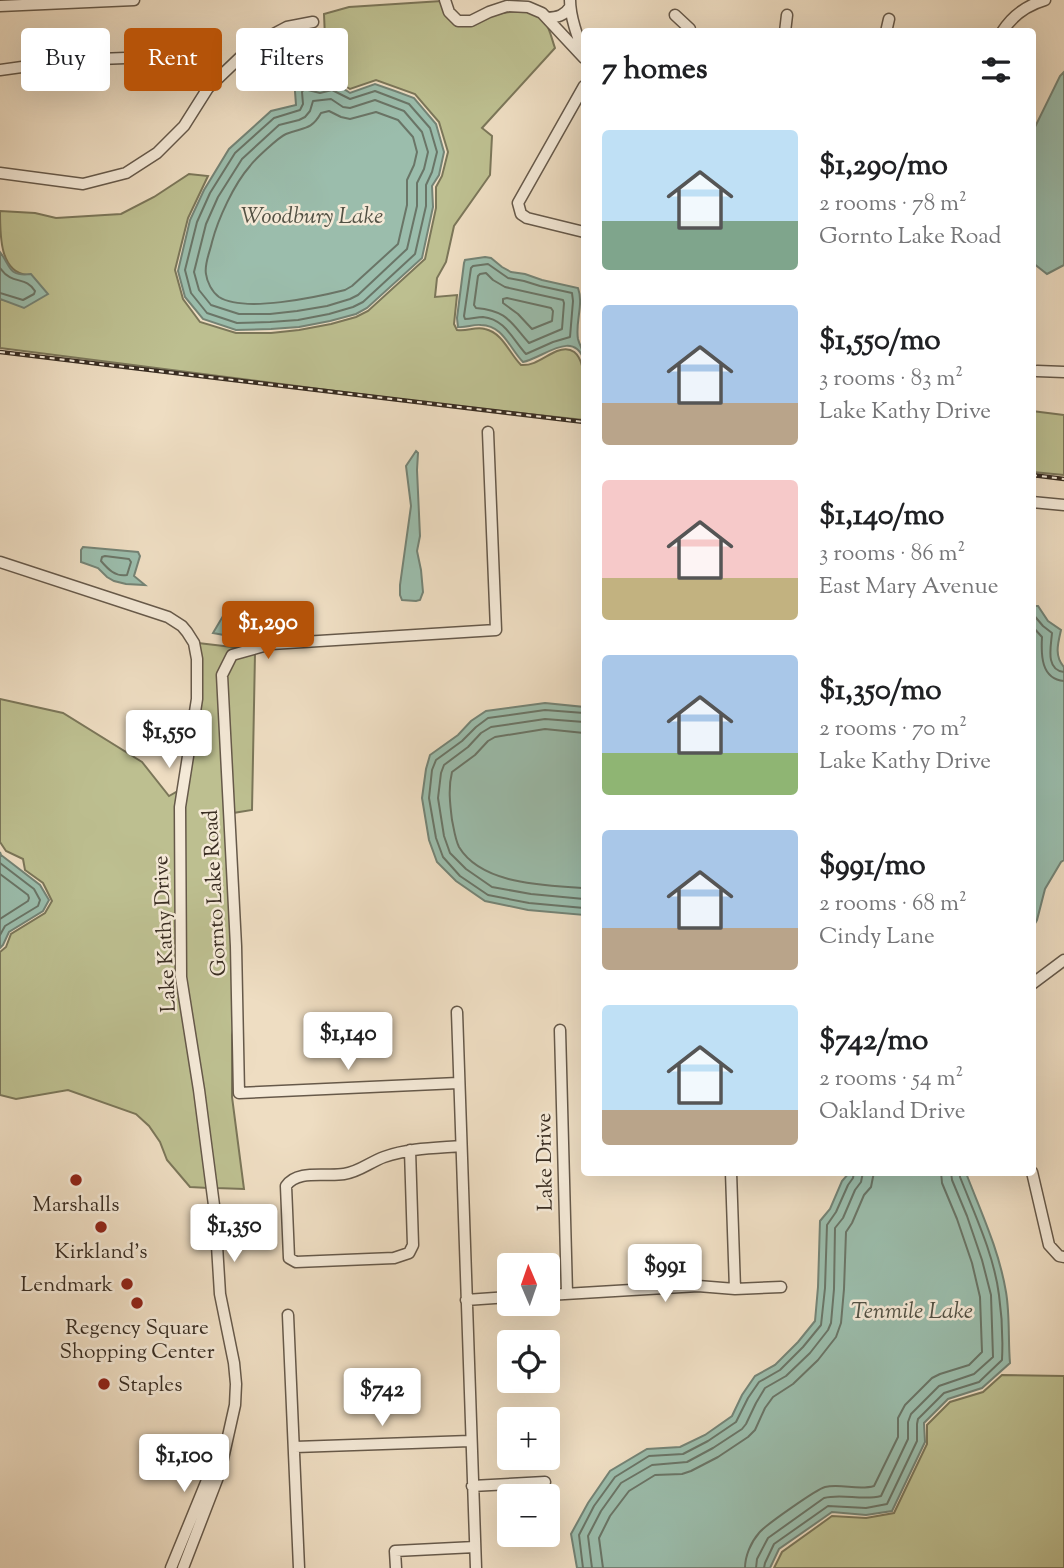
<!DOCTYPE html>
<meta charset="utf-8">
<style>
body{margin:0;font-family:"Sorts Mill Goudy",serif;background:#f6f6f6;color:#202124;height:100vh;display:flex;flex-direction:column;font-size:26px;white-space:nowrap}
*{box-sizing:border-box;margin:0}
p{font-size:23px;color:#757577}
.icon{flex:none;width:38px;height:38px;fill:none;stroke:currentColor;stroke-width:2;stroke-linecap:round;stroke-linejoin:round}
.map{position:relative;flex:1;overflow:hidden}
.details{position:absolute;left:581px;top:28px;width:455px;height:1148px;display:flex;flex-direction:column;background:#fff;border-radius:7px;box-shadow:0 7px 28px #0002}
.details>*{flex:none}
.top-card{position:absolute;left:21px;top:28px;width:455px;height:63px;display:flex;gap:14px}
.needle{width:46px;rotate:358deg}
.controls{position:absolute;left:497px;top:1253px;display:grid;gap:14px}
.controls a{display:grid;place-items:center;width:63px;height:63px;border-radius:7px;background:#fff;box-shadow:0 7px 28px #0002;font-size:35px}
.price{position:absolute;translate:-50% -60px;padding:0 16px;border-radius:7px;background:#fff;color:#222;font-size:23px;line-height:46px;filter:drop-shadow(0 2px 4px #0008)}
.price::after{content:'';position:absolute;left:50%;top:42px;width:21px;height:16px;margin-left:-10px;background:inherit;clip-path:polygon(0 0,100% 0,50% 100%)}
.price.current{background:#b45309;color:#fff}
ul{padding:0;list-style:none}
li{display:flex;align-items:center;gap:21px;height:175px;padding:0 21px}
li span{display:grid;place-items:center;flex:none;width:196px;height:140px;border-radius:7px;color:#555}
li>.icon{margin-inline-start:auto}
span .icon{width:84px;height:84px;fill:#fffc;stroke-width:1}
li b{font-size:30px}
h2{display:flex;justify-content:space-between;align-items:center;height:84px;padding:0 21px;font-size:30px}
.pill{padding:0 24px;border-radius:7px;background:#fff;box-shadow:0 7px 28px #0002;font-size:24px;line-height:63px}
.pill.current{background:#b45309;color:#fff}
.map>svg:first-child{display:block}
</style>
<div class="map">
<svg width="1064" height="1568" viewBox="0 0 1064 1568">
<rect width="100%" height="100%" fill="#eeddc2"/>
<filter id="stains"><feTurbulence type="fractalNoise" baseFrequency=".00286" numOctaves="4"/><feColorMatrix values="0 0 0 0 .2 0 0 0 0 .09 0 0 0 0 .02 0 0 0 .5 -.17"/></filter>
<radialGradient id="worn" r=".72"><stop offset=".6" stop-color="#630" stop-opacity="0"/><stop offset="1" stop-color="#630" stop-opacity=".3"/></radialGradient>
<!-- green -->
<path fill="#bdbf90" stroke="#7b7659" stroke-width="2" d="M442,1L455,24C478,19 529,0 545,22C550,29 552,40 555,48L482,128L492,136L490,175L454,226L446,262L437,278L435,297L457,295L454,324L457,330C467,332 475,326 485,329C503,333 509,353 521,365C535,366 545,356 557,351C592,338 584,401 584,420L437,404L0,348V299L8,301L27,275C0,272 0,236 0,211L35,213L56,218L121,214L154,197L189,174L208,176L188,218L175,270L183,299L200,322L236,333H271L299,330L331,324L356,317L368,311L425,259L436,208V187L442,176L448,152L439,122L415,94L376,80L350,89L333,78L320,82L296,75L309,61L325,38L324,14L349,7Z
M1032,411L1064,415V475L1033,472Z
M198,643L241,648L219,673L232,946L234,1025L232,1035V1097L244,1189L216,1188L185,977L183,825Z
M255,653L252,810L233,813L226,676L235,658Z
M0,699L63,713L142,762L169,796L178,791L189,1051L208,1188L190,1187L167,1160L160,1142L149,1126L136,1114L68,1090L16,1099L0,1095V952L6,947L11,934L45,913L52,901L43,883L25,870L23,859L6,851L0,842Z
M1002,1375L1064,1376V1568H774L782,1552L832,1516L866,1518L894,1513L927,1444V1425L950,1402L983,1392Z"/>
<!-- water -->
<path fill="#9bbdac" stroke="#748375" stroke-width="2" d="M1064,72V265L1047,274L1033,263V131L1060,76Z
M294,78L320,86L332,81L350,93L375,84L395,91L414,98L436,124L444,152L439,175L432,186L433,207L422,258L367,308L356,314L330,321L299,327L271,329L236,330L203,319L185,297L178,271L190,220L204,190L229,149L271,111L296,105Z
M0,252C11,266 8,277 31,274L48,294L24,308L0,299Z
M485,257L491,258L502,267L511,272L525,274L542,280L578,288C584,304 575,322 578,339C580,347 585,352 584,360C573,329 543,358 523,362C510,349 503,325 481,325C473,324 466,328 458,327L457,318L464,263L465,260Z
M416,451L418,453L417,470L420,536L417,551L421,570L423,592L420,600L416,601L402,600L400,595V585L411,506L406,466Z
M83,547L138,552L140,556L134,576L145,585L126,584L114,581L107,577L98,568L81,562V550Z
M1032,606H1038L1048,621L1061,630C1058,643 1054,656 1064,667V860L1061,862L1045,889L1037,920L1033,927Z
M223,616L270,625L229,636L213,633Z
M545,703L584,707V915L528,910L485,901L456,881L437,862L429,840L422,798L426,769L430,755L458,735L471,721L486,711Z
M0,852L1,855L40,885L49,900L43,911L9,932L3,945L0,948Z
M849,1173H966C981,1212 999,1250 1006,1292C1010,1315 1008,1340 1010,1363L982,1388L948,1399L924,1423L925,1442L892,1511L866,1515L832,1512L779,1549L770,1568H577L571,1534L588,1503L610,1471L647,1449L680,1447L705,1435L732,1416L742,1395L755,1376L775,1365L798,1342L815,1321L818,1287L820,1221L830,1209L842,1181Z"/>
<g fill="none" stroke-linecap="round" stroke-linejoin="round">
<!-- shore -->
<path stroke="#6a7567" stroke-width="2" d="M304,89L320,93L332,90L350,99L375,91L409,104L430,128L437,152L432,172L426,185V206L415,254L363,302L353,307L329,314L298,320L270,322L237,323L207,313L191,293L185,270L197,222L210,193L235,153L274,118L300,110L303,104L302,92Z
M331,99L343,107L350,108L375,100L404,111L422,132L428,152L424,169L417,183V206L407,249L358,295L350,299L327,306L297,311L270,314H239L211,305L199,290L194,272L206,224L218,197L242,159L279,125L299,120L305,117L310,111L313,101Z
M329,111L341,117L350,119L376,112L398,120L413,137L417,152L414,165L407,180V205L398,244L352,286L345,290C317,297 244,313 219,297C212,292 207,282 206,274C204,264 210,252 212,242C218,219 234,184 250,166C255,159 279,137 286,134C303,127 311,131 321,113Z
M488,264L508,278L524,281L540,286L572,293L573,301L570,337L553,342L526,354C513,340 505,319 483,317C477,317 471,319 465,319L464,316L471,268L473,266Z
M0,268C13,286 25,275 35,291L34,294L23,300L0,293
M486,273L493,280L505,287L563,300L564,303L562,329L529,343C510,322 508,311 476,308L474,305L478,276L480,274Z
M507,298L551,308L553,311L552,321L532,329L518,314L503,303V299Z
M105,556L129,559L131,562L127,575C115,577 108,569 101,561L102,557Z
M1032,613L1043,626L1052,633C1051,646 1045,670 1064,672
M1032,626L1042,637C1041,655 1041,679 1064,681
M584,713L545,710L488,718L476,727L462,741L436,760L432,770L429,798L436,838L443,857L460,876L488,895L529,903L584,908
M584,722L545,719L491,727L481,733L468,747L444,765L441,773L438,798L444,836L450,853L466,869L492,887L531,894L584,899
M584,733L545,729L495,737L488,741L475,755L452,772C448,788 450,804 452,820C454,829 455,839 459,847C482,885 545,885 584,888
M0,863L34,889L40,900L38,906L5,926L0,935
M0,874L28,895L29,898L28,901L0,919
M583,1568L579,1535L594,1506L615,1477L649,1456L683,1454L708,1441L736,1422L748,1398L759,1382L780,1370L803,1347L821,1325L825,1288L827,1225L836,1212L848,1185L853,1178L854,1172
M592,1568L588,1536L601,1511L621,1483L652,1465L687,1462L713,1448L742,1429L746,1424L756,1403L765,1388L786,1376L810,1353L828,1330L831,1323L834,1289L835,1228L843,1218L855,1190L861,1182L863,1172
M603,1568L599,1538L610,1516L629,1491L655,1475L682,1474L691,1471L718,1457L748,1437L755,1430L765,1408L773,1397L793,1384L818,1360L836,1337L841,1323L844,1289L846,1232L852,1223L864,1195L871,1187L874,1172
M745,1568C745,1556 751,1542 759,1533C764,1526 817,1489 825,1487C841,1483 858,1491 874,1486L898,1437V1418L905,1405L932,1378L940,1374L969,1365L982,1352L980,1297L972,1263L957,1219L942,1183L941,1172
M756,1568L757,1559L768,1538L824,1498C842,1493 862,1501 881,1496L908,1439V1422L911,1414L939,1386L974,1374L993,1357L991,1295L982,1260L967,1216L952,1180L951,1172
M764,1568L765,1563L774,1544L828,1506L866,1508L887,1504L917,1441V1424L918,1419L944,1393L979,1382L1002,1360C1003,1339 1002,1316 999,1295C994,1255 975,1215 960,1177V1172"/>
<defs>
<path id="minor" d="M445,0L449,12L458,21H471L489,12L507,6L528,7L542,13L584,58
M570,0C570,17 578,38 584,54
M0,6L134,0
M675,15L690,29V32
M547,18C558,17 564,16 570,7
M785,32L787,15
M886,32L889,19
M1002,32C1012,16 1028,5 1045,0
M0,70L72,60L152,57L198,58L204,71L208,88
M584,86L518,203L521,214L527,218L584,232
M0,173L83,184L126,173L157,153L184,126L208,88L253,45L287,27L313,22
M1037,371L1064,372
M1032,502L1064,505
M0,562L168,617L182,626L187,632L194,643L197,659V699L180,807L181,977L199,1090L215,1213L220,1294L234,1363L236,1384L235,1405L220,1472L183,1568
M1032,984L1064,960
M457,1012L476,1568
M560,1030L567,1294
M458,1083L239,1093L236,946L222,675L232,655L271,644L496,630L488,432
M410,1150L413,1245L409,1253L394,1258L296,1262L289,1258L286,1186C297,1169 326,1177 344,1174C359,1172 370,1162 384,1157C409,1148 435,1148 461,1146
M731,1172L735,1289
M1032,1172L1049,1245L1059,1256L1064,1257
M548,1295L698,1286L735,1289L781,1287
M466,1300L509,1297
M288,1315L299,1568
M295,1447L470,1441
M472,1486L545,1482
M171,1568L221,1446
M396,1568L395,1551L475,1547"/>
</defs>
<!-- minor casing -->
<use href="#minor" stroke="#66594a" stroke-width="13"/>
<!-- minor -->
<use href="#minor" stroke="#f4e9d7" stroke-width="10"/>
<defs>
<path id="rail" d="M0,352L584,422
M1032,475L1064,479"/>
</defs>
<!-- rail casing -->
<use href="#rail" stroke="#392d22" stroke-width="4.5"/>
<!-- rail -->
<use href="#rail" stroke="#f4e9d7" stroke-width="2" stroke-dasharray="5" stroke-linecap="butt"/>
</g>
<!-- markers -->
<g fill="#8f2418" stroke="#f4e9d7" stroke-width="2.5">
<circle cx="76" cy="1180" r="7"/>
<circle cx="101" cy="1227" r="7"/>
<circle cx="127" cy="1284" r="7"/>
<circle cx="137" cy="1303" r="7"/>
<circle cx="104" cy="1384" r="7"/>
</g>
<g text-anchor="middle" stroke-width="5" stroke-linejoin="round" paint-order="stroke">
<!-- street labels -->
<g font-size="21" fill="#392d22" stroke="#f4e9d7">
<text transform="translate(214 893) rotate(-93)" y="7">Gornto Lake Road</text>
<text transform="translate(164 934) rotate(-93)" y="7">Lake Kathy Drive</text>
<text transform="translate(544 1162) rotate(-91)" y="7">Lake Drive</text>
</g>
<!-- poi labels -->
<g font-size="21" fill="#392d22" stroke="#f4e9d7">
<text x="76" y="1211">Marshalls</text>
<text x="101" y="1258">Kirkland's</text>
<text x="113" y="1291" text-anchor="end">Lendmark</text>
<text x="137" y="1334">Regency Square<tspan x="137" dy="24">Shopping Center</tspan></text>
<text x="118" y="1391" text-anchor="start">Staples</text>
</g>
<!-- water labels -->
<g font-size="23" font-style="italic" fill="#525144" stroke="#f4e9d7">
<text x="312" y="223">Woodbury Lake</text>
<text x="912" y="1318">Tenmile Lake</text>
</g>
</g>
<rect width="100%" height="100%" filter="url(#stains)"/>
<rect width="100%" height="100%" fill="url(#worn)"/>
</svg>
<div class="controls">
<a><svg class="needle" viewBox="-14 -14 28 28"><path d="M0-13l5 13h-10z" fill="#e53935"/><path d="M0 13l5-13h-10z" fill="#757577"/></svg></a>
<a><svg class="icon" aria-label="locate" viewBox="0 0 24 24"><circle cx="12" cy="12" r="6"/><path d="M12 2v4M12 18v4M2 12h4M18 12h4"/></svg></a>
<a>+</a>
<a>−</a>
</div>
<b class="price current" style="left:268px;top:661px">$1,290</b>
<b class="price" style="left:169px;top:770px">$1,550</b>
<b class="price" style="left:348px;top:1072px">$1,140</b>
<b class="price" style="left:234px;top:1264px">$1,350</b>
<b class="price" style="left:665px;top:1304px">$991</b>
<b class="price" style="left:382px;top:1428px">$742</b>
<b class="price" style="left:184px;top:1494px">$1,100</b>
<div class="top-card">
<a class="pill">Buy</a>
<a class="pill current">Rent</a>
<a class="pill">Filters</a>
</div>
<section class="details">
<h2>7 homes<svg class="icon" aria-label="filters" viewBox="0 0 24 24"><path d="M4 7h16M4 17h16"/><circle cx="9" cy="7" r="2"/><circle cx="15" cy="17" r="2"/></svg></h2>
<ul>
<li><span style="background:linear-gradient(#bfe0f5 65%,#7fa58c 0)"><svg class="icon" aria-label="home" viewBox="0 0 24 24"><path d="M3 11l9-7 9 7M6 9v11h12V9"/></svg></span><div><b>$1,290/mo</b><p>2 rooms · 78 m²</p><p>Gornto Lake Road</p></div></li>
<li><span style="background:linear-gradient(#a9c7e8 70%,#b9a48a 0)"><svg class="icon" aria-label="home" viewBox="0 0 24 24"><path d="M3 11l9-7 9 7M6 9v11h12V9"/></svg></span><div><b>$1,550/mo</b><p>3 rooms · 83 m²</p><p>Lake Kathy Drive</p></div></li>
<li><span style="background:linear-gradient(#f6c9c9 70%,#c2b280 0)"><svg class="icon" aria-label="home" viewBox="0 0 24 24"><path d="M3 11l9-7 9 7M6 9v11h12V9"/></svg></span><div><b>$1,140/mo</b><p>3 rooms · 86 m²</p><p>East Mary Avenue</p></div></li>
<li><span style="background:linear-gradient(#a9c7e8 70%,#8fb573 0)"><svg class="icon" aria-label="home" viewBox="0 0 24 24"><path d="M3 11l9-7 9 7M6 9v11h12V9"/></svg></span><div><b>$1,350/mo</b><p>2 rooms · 70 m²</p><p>Lake Kathy Drive</p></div></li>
<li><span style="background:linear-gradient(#a9c7e8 70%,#b9a48a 0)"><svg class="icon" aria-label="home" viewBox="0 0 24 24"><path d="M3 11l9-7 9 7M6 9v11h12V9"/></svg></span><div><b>$991/mo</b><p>2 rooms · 68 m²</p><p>Cindy Lane</p></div></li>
<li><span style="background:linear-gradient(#bfe0f5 75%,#b9a48a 0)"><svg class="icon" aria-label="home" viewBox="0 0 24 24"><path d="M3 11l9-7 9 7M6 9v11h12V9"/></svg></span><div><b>$742/mo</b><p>2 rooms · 54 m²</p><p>Oakland Drive</p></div></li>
</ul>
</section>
</div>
